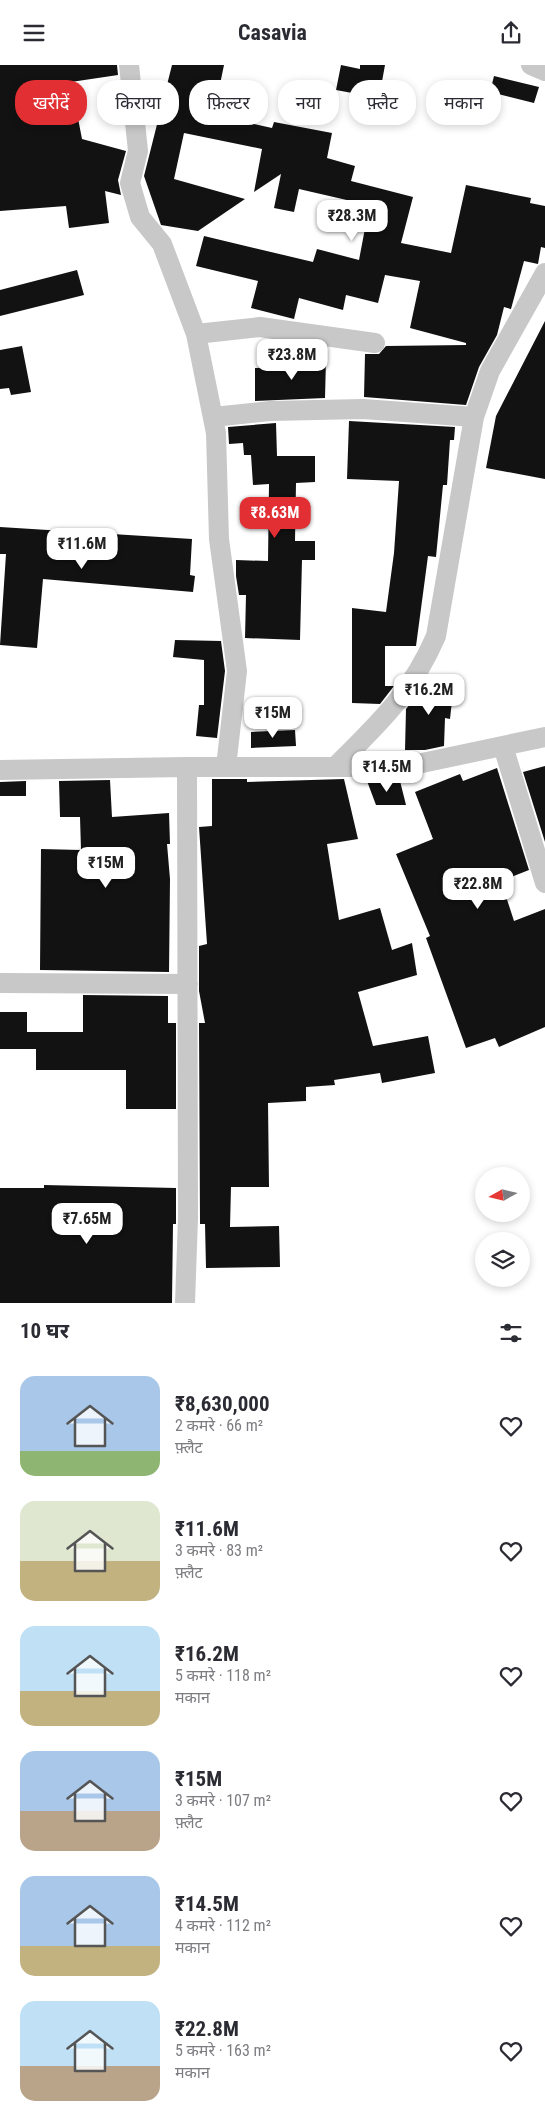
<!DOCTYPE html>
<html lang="hi">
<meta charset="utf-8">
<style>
body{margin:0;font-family:"Roboto Condensed","Noto Sans Devanagari",sans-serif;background:#f2f2f3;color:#2b2b33;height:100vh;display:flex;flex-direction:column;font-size:19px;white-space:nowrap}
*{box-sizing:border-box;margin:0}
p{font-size:16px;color:#7c7c81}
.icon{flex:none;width:28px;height:28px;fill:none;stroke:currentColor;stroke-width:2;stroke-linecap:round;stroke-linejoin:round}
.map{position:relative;height:1238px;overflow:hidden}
.side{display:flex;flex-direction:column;background:#fff;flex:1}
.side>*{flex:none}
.banner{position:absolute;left:15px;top:15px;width:515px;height:45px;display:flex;gap:10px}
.needle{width:32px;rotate:262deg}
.tools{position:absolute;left:475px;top:1102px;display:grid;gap:10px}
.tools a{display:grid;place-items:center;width:55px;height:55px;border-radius:50%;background:#fff;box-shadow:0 2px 8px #0003;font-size:25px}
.price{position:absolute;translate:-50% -42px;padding:0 11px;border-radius:10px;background:#fff;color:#222;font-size:16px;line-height:32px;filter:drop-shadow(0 1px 2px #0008)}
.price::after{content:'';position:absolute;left:50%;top:30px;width:15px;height:11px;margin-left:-8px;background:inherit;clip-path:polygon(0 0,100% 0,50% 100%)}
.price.current{background:#e12f33;color:#fff}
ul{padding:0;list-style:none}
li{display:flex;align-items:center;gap:15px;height:125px;padding:0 20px}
li span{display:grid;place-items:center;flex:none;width:140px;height:100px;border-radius:15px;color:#555}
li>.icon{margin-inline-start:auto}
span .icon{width:60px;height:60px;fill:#fffc;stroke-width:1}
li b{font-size:21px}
h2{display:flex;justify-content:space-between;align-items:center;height:60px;padding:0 20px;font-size:21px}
.tag{padding:0 18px;border-radius:20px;background:#fff;box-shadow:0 2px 8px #0003;font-size:18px;line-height:45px}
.tag.current{background:#e12f33;color:#fff}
header{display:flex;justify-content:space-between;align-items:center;height:65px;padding:0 20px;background:#fff;font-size:22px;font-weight:700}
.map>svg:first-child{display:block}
</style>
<header><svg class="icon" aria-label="menu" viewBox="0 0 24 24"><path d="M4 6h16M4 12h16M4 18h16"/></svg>Casavia<svg class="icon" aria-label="share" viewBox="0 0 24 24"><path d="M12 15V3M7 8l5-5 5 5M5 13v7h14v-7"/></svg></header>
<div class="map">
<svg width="545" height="1238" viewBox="0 0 545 1238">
<rect width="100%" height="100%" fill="#fff"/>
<!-- building -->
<path fill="#121212" d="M0,0H117L118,10L71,17L82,74L126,86L118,115L121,130L105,126L109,158L69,163L66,141L0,146Z
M172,0H224L218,29L231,32L227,53L272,63L274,57L332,68L327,93L355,101L351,116L413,132L401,178L451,188L466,120L531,133L530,138L545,141V183L541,182L538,199L524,196L511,244L504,242L497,270L479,302L466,340L364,332L365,289H379L386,281L466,280V278L410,263L420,216L385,210L378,238L346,230L343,245L299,233L294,254L251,243L258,216L196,201L204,171L313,197L317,184L359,195L367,153L351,149V136L299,124L294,147L274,143L281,109L254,127L262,84L184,68L174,114L245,134L198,166L161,160L144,111Z
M341,0L360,4V0H385L379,33L336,25Z
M494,11L539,22L534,38L490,27Z
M77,205L84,230L0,251V225Z
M545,256V414L486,403L496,351Z
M22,281L31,327L11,330L9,323L0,324V285Z
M295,294H326L325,333L255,336V303L295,302Z
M349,356L455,362L454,375H450L447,420H443L436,492L428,491L416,581H385V621H394L380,639L352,638V543L386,547L394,488L399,416L347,414Z
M276,358L277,391H315V417L296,418L295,476H315V495H302L300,575L245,573L246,530H239L236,511V495L268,496L269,419L253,420L251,390H244L243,378L229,379L228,362Z
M0,462L192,474L190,510L195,511L193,527L43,514L37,583L0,580L6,489H0Z
M175,575L221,576L225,606L217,673L196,671L199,640H204V595L173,592Z
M430,615L454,617L450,654L445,653L444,681L425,685H405L406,644Z
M295,665L296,681L251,683V667Z
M545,701V777L523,707Z
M497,703L529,805L501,816L514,856L545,844V962L499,982L495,973L466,983L426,873L430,871L396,789L433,774L415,727L460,709L463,716Z
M212,714H247V717L344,714L358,774L327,779L339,855L380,843L392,885L412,878L417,910L358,927L373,981L428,971L435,1008L382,1018L380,1008L334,1015L335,1020L306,1022V1036L268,1038L269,1122H231L230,1162L279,1161L280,1202L206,1203L205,1159H200L199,958H205L199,926V881L207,879L199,762L212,761Z
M110,715L112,752L169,748L170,779H167L170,814L169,907L40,905L41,784L81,785L80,752H60L59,716Z
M26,716V731H0V717Z
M367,716H400L406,740H376Z
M83,930L168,931V958H176V1044H126V1005H36V984H0V947H27V967H83Z
M44,1120L176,1123V1159H173L172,1238H0V1123H44Z"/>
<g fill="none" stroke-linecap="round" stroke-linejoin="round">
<!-- minor -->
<path stroke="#c8c8c8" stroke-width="20" d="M129,0L138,86L130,118L140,152L162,179L196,269L216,368L219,474L237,606L226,702
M531,0L545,6
M196,269L260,262L375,278
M213,352L270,346L363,344L474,352
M503,681L545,818
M335,702C379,658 411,629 436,571L474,352L490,306L545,208
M0,705L187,702H403L545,672
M0,918L188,919
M185,1238L188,1153L187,702"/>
</g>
</svg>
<div class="tools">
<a><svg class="needle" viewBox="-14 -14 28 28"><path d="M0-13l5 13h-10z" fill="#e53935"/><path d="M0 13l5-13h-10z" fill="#7c7c81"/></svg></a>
<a><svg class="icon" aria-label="layers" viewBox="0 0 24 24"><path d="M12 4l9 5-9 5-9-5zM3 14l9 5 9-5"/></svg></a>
</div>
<b class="price" style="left:352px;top:177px">₹28.3M</b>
<b class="price" style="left:292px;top:316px">₹23.8M</b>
<b class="price current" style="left:275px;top:474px">₹8.63M</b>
<b class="price" style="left:82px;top:505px">₹11.6M</b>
<b class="price" style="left:429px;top:651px">₹16.2M</b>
<b class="price" style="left:273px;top:674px">₹15M</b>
<b class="price" style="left:387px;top:728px">₹14.5M</b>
<b class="price" style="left:106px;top:824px">₹15M</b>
<b class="price" style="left:478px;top:845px">₹22.8M</b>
<b class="price" style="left:87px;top:1180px">₹7.65M</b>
<div class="banner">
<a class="tag current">खरीदें</a>
<a class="tag">किराया</a>
<a class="tag">फ़िल्टर</a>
<a class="tag">नया</a>
<a class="tag">फ़्लैट</a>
<a class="tag">मकान</a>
</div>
</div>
<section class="side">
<h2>10 घर<svg class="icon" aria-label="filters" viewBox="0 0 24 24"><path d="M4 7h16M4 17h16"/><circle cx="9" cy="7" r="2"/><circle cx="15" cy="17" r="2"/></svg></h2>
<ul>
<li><span style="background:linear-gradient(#a9c7e8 75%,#8fb573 0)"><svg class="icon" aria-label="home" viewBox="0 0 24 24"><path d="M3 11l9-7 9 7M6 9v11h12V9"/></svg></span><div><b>₹8,630,000</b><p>2 कमरे · 66 m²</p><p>फ़्लैट</p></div><svg class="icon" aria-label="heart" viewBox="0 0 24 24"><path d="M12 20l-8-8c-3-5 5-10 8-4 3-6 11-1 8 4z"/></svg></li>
<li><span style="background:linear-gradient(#dfe7d0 60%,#c2b280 0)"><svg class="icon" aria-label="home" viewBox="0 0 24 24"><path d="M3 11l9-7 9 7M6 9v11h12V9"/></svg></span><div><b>₹11.6M</b><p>3 कमरे · 83 m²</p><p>फ़्लैट</p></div><svg class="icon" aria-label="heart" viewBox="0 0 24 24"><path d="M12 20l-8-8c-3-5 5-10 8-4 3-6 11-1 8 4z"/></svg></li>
<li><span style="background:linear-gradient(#bfe0f5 65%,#c2b280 0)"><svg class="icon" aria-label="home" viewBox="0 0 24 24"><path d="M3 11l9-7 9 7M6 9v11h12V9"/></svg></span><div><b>₹16.2M</b><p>5 कमरे · 118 m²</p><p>मकान</p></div><svg class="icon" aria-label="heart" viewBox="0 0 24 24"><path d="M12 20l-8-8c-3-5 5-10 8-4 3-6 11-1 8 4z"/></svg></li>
<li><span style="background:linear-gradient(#a9c7e8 60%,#b9a48a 0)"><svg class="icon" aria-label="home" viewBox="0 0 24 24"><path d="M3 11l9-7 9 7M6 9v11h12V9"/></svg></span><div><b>₹15M</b><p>3 कमरे · 107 m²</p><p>फ़्लैट</p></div><svg class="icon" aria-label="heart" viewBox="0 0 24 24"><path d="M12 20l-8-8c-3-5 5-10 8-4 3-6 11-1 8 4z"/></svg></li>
<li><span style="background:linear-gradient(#a9c7e8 70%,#c2b280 0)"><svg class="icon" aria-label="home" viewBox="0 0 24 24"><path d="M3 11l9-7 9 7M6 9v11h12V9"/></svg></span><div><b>₹14.5M</b><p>4 कमरे · 112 m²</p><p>मकान</p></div><svg class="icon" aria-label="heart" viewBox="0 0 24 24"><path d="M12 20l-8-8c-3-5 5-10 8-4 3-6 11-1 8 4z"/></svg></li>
<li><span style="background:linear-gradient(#bfe0f5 65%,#b9a48a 0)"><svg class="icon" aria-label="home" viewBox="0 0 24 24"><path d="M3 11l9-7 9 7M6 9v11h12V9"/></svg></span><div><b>₹22.8M</b><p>5 कमरे · 163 m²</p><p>मकान</p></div><svg class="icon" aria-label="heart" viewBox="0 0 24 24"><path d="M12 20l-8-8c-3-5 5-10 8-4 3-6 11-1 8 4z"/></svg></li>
</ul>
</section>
